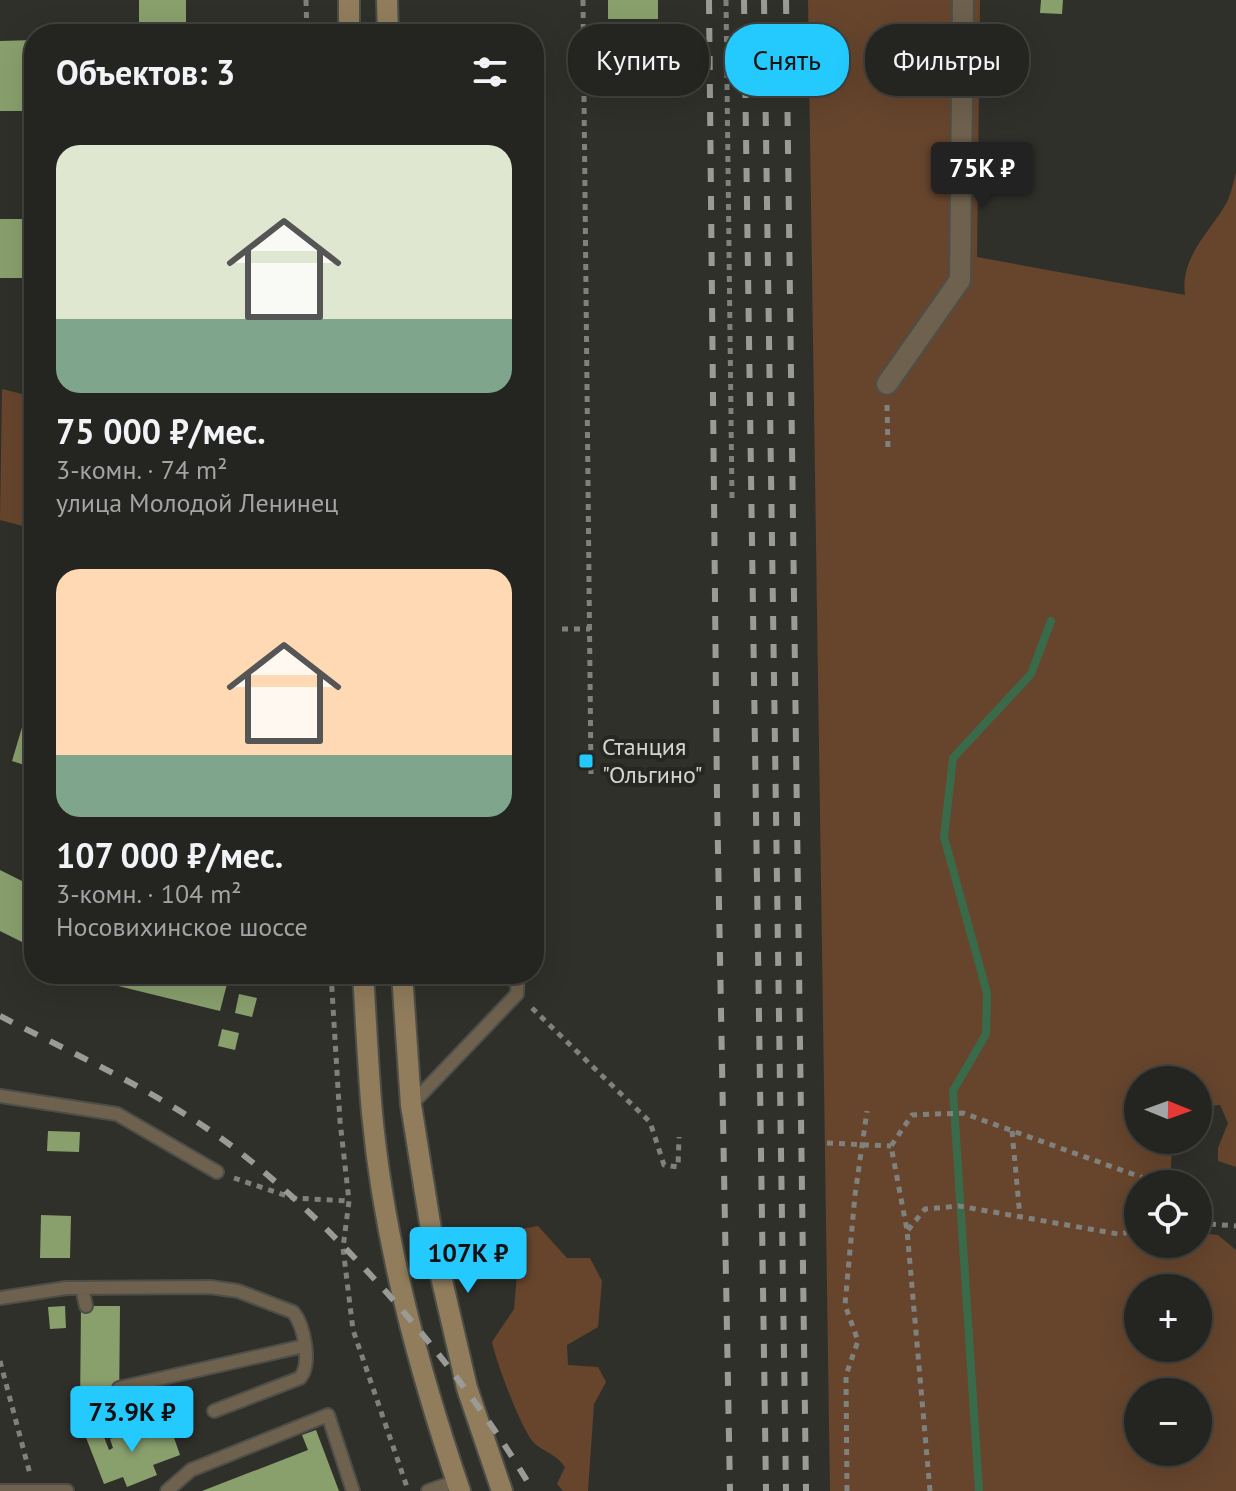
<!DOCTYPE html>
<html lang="ru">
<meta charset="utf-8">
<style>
body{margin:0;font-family:"PT Sans",sans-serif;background:#30302d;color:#f1f3f6;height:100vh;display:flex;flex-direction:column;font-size:30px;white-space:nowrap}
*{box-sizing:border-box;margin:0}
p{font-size:26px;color:#a3a4a5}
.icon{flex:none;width:44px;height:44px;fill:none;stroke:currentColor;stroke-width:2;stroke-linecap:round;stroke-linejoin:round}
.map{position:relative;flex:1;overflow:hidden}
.drawer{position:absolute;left:24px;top:24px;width:520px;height:960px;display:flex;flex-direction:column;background:#242420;border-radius:32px;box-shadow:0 8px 32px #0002,0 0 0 2px #41413e}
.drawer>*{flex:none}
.banner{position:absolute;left:568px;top:24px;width:548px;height:72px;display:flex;gap:16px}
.needle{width:52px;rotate:91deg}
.tools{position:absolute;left:1124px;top:1066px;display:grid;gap:16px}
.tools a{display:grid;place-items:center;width:88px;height:88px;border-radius:50%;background:#242420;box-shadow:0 8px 32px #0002,0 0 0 2px #41413e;font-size:40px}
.price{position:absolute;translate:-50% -68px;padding:0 18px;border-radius:8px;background:#24c9fe;color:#111;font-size:26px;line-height:52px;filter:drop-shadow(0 2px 4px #0008)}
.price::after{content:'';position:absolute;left:50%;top:48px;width:24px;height:18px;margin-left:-12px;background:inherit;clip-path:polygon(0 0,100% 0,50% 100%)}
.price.on{background:#222;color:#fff}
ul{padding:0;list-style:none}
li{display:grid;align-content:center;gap:16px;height:424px;padding:0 32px}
li span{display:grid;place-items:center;height:248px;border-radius:24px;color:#555}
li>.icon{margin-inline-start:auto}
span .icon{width:144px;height:144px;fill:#fffc;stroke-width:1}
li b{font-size:34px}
h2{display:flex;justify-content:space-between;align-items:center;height:96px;padding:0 32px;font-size:34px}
.pill{padding:0 28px;border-radius:32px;background:#242420;box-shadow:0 8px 32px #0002,0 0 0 2px #41413e;font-size:28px;line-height:72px}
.pill.on{background:#24c9fe;color:#111}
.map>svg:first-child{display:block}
</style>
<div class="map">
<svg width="1236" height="1491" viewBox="0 0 1236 1491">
<rect width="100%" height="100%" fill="#30302b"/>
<!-- green -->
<path fill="#67452d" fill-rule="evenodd" d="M808,0H980L977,257L1185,295C1180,258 1208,234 1226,204C1231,195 1233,183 1236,173V1167L1218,1161V1148L1228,1123L1220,1105L1198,1107V1080H1138V1140H1159L1172,1148L1170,1184H1138V1244H1198V1233L1218,1235L1236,1250V1491H830ZM1138,1288H1198V1348H1138ZM1138,1392H1198V1452H1138Z
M2,389L34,397V529L0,520Z
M538,1226L567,1258H590L602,1281L598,1327L567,1345L568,1365L598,1367L606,1382L594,1404L588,1491H563L557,1484L565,1467C556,1454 546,1453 535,1444C522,1432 496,1361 492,1342L514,1309L521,1229Z"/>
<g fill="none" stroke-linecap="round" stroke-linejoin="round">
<!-- stream -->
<path stroke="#396b4a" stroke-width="8" d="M979,1491L953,1091L986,1034L987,993L944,837L953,758L1031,674L1051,621"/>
</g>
<!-- building -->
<path fill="#89a06d" d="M139,0H186V34H139Z
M608,0H658V19H608Z
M1041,0H1063L1062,14L1040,13Z
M34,40V111H0V41Z
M0,219H34V278H0Z
M26,714L34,716V768L12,761Z
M0,870L34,887V948L0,931Z
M108,974H187L227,984L220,1011L106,983Z
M239,994L257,998L252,1017L235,1013Z
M222,1029L239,1033L235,1050L218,1046Z
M48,1131L80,1132L79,1152L47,1151Z
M41,1215L71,1216L70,1258H40Z
M65,1306L66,1328L50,1329L48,1307Z
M81,1306H120L119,1411H80Z
M170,1426L180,1455L153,1465L157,1475L127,1487L123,1477L104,1484L85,1435L101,1429L109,1450L113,1448L110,1439L139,1428L143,1437Z
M316,1430L339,1491H202L308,1450L302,1435Z"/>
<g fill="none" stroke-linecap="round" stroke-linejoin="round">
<defs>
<path id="service" d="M0,1096L117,1114L217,1172
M411,1105L517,994L518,974
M82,1288L86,1306
M0,1298L66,1288L210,1287L238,1291L293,1312C304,1325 312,1364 300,1378L214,1411
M119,1388L304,1346
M0,1491H67
M167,1491L191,1470L328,1415L353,1491
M428,1491L457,1481"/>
<path id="minor" d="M887,384L960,280L963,0"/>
<path id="secondary" d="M349,0V34
M387,0L388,34
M363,974C366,1020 368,1067 372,1113C384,1242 419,1370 460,1491
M402,974L411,1105L433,1242L467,1388L502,1491"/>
</defs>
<!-- service casing -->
<use href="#service" stroke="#4e4e49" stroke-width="16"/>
<!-- minor casing -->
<use href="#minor" stroke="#4e4e49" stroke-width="24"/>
<!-- secondary casing -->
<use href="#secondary" stroke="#4e4e49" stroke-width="24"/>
<!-- path -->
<path stroke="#80807c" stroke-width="5" stroke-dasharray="6 6" stroke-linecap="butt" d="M306,0L307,34
M583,0L591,774
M726,0L732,499
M887,405L888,449
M562,629H590
M331,974L340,1121L349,1201L343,1248L353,1330L408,1490
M532,1008L650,1122L664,1165L678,1167L679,1137
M1012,1131L1020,1217
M827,1143L891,1146
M234,1178L293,1198L349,1201
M1198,1213L1208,1222
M1198,1223L1236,1226
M908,1230L925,1209L959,1206L1118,1234L1138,1231
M0,1361L30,1474
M847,1491L846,1375L858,1341L845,1305L855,1195L867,1111
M930,1491L907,1230L891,1146L912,1115L963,1113L1160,1184"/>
<!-- service -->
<use href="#service" stroke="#6e614d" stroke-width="12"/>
<!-- minor -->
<use href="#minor" stroke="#6e614d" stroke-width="20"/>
<!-- secondary -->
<use href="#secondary" stroke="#917d5c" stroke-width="20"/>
<!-- rail -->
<path stroke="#9a9a96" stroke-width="6" stroke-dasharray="14 14" stroke-linecap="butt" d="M709,0L717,797L730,1491
M744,0L766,1491
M764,0L786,1491
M786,0L806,1491
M0,1016C80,1057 165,1095 237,1150C346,1235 464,1372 533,1491"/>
</g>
<!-- markers -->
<rect fill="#24c9fe" stroke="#262622" stroke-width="3" x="578" y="753" width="16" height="16" rx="4"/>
<g text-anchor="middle" stroke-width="8" stroke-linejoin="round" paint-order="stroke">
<!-- poi labels -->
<g font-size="24" fill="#d4d4d1" stroke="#262622" text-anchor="start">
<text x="602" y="755">Станция<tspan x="602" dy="28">"Ольгино"</tspan></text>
</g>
</g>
</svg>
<div class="tools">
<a><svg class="needle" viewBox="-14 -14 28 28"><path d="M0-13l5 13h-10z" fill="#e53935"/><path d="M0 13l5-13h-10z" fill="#a3a4a5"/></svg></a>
<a><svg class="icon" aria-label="locate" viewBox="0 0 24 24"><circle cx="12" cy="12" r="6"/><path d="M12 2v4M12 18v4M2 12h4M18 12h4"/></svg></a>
<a>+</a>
<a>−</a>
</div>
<b class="price on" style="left:982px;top:210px">75K ₽</b>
<b class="price" style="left:468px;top:1295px">107K ₽</b>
<b class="price" style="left:132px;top:1454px">73.9K ₽</b>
<div class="banner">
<a class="pill">Купить</a>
<a class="pill on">Снять</a>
<a class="pill">Фильтры</a>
</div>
<section class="drawer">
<h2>Объектов: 3<svg class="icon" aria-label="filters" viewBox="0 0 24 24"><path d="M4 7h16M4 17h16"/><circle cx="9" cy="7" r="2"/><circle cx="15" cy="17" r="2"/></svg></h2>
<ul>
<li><span style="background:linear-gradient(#dfe7d0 70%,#7fa58c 0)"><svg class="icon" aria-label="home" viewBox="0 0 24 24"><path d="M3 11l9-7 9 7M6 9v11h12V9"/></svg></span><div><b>75 000 ₽/мес.</b><p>3-комн. · 74 m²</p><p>улица Молодой Ленинец</p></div></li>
<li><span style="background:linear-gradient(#ffd9b3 75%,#7fa58c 0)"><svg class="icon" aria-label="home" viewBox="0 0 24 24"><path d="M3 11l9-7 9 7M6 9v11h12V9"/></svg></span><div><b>107 000 ₽/мес.</b><p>3-комн. · 104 m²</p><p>Носовихинское шоссе</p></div></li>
</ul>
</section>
</div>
